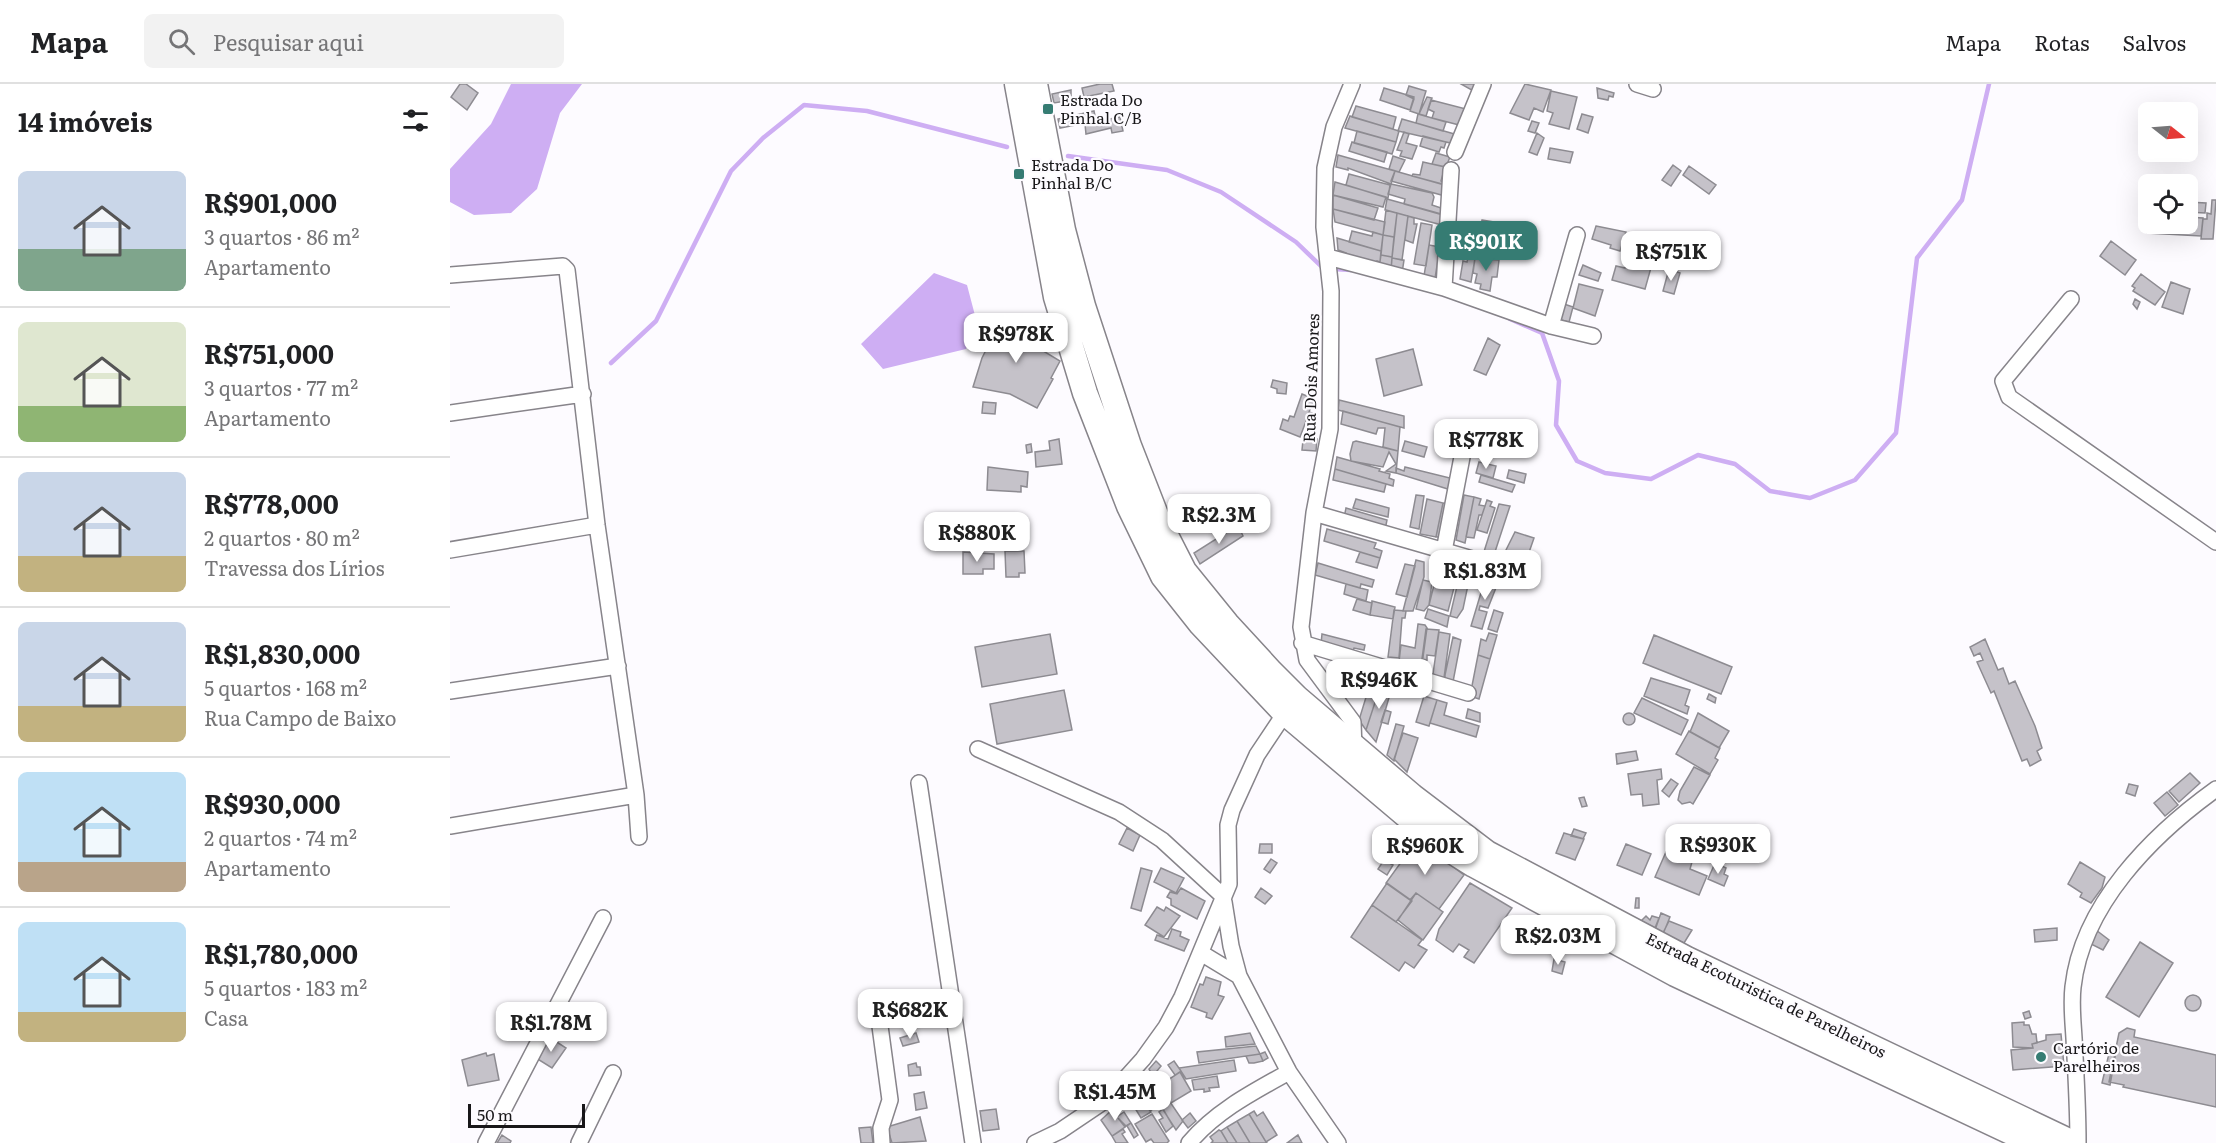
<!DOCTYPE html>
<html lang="pt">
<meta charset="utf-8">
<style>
body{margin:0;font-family:Literata,serif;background:#f2f2f2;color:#202124;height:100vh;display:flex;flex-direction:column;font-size:22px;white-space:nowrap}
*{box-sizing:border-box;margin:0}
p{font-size:20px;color:#757577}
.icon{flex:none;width:33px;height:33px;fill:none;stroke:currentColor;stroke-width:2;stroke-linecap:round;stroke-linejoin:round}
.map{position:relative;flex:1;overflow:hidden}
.drawer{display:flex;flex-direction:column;background:#fff;width:450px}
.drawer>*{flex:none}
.needle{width:39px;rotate:107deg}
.controls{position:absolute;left:1688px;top:18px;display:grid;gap:12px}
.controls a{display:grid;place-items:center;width:60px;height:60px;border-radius:9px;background:#fff;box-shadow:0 6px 24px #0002;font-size:30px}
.scale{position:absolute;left:18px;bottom:15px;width:117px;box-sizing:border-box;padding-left:6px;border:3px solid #181719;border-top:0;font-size:16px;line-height:21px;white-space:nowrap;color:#181719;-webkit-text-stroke:4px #fdfbff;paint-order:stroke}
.price{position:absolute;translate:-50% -51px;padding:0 14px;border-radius:12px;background:#fff;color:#222;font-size:20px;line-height:39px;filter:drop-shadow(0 2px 3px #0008)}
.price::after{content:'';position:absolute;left:50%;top:36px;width:18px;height:14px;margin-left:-9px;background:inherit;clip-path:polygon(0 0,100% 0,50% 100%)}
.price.selected{background:#367c73;color:#fff}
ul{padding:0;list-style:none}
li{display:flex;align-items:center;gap:18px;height:150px;padding:0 18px}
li+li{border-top:2px solid #e0e0e0}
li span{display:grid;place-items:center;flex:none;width:168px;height:120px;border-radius:9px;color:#555}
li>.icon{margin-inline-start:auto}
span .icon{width:72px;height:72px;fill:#fffc;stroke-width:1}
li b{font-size:26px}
h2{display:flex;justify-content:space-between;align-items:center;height:72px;padding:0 18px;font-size:26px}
header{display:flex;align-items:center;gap:36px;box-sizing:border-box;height:84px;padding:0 30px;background:#fff;border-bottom:2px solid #e0e0e0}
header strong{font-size:28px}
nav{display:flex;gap:33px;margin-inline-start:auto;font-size:21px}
.search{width:420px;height:54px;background:#f2f2f2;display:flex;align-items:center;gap:15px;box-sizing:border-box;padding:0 21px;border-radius:9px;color:#757577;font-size:22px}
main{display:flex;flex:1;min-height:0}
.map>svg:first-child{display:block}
</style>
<header>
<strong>Mapa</strong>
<div class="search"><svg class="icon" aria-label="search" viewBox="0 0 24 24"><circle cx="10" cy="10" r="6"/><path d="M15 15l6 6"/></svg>Pesquisar aqui</div>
<nav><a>Mapa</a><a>Rotas</a><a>Salvos</a></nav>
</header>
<main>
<section class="drawer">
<h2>14 imóveis<svg class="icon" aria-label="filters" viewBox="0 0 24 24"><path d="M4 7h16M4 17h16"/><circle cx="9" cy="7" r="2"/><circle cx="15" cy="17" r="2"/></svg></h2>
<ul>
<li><span style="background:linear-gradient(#c9d6e8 65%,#7fa58c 0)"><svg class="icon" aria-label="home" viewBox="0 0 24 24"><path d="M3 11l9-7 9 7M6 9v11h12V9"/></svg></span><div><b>R$901,000</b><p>3 quartos · 86 m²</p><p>Apartamento</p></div></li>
<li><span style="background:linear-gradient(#dfe7d0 70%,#8fb573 0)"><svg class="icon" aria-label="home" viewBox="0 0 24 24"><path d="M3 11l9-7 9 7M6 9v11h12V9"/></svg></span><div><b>R$751,000</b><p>3 quartos · 77 m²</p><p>Apartamento</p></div></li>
<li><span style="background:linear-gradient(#c9d6e8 70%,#c2b280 0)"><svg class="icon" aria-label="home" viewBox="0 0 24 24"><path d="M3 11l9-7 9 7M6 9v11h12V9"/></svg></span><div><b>R$778,000</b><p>2 quartos · 80 m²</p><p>Travessa dos Lírios</p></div></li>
<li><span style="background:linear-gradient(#c9d6e8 70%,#c2b280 0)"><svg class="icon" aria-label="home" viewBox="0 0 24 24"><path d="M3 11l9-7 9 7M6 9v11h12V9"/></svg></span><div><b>R$1,830,000</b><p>5 quartos · 168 m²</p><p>Rua Campo de Baixo</p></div></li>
<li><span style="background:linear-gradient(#bfe0f5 75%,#b9a48a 0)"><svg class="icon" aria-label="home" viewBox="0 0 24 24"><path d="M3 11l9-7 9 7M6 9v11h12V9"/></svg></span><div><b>R$930,000</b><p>2 quartos · 74 m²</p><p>Apartamento</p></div></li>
<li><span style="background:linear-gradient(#bfe0f5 75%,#c2b280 0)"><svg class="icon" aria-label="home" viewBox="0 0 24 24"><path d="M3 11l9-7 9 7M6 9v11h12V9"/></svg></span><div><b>R$1,780,000</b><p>5 quartos · 183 m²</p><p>Casa</p></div></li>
</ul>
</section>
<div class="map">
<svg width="1766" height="1059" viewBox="0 0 1766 1059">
<rect width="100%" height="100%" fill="#fdfbff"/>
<!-- water -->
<path fill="#ceaef3" d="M61,0H132L110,29L87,105L61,129L24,131L0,118V85L41,40Z
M484,189L517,201L527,239L516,265L433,285L411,260Z"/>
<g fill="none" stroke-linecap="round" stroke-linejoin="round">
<!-- stream -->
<path stroke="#ceaef3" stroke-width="4.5" d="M618,72L717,86L771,108L846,158L874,185
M883,185L901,186
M1060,235L1092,249L1109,297L1106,341L1127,377L1155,389L1201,395L1248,371L1285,380L1320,407L1360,414L1405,396L1446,349L1467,174L1512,116L1539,0
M161,279L206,237L281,87L313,54L354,21L417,27L557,63"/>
</g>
<!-- building -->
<path fill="#c5c2c9" stroke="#8d8b91" stroke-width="1.5" d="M10,0H16L28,9L17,26L1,13Z
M650,0H662L664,7L634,13L632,4Z
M1011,0H1031L1027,9Z
M1075,0L1101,6L1093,28L1084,24L1079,36L1060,29Z
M959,2L976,7L969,30L960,27L964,15L956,11Z
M934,4L964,13L960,26L930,16Z
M1147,4L1164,9L1163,13L1159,12L1158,16L1148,14Z
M621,6V16L604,19L602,10Z
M1101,7L1127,13L1119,45L1099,40L1103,29L1097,27Z
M977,13L982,14L976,32L969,30Z
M981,16L1016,25L1013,42L982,34L984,28L978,25Z
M906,22L946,33L943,45L902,33Z
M644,27L646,37L610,44L608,35Z
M968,30L996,38L993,47L966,39Z
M1132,30L1143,33L1138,49L1127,45Z
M900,32L949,47L946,58L895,44Z
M670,33L673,47L662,49L661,44L636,50L635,40Z
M952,35L1008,51L1005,60L948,47Z
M1082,37L1089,39L1085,49L1078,47Z
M907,47L946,58L942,70L904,59Z
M954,48L959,50L956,59L967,62L962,75L950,72L952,67L947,66Z
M1087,49L1094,54L1087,71L1079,68Z
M973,52L996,58L994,64L991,63L989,68L970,62Z
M902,58L937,68L934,78L899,67Z
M1100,64L1123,68L1120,79L1098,75Z
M986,69L1000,73L996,83L982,80Z
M888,71L945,87L941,100L898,84V86L886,83Z
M943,72L955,76L949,88L939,85Z
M973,78L995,83L991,97L996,101L962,92L963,90L970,91Z
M1223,81L1231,87L1221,102L1212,96Z
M1239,82L1266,101L1259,110L1233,91Z
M945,87L998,102L995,112L941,97Z
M899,90L940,101L938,114L896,101Z
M885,98L936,113L933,123L883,111Z
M941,100L982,109L984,113L982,121L994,125L993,131L954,120L955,115L938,110Z
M883,111L928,124L924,136L883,125Z
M937,115L995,131L992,141L935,126Z
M1762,116H1766L1763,155H1751L1753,135H1757V129L1761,130Z
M1737,118L1756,119L1755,129L1737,128Z
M883,125L935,138L933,151L885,138Z
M936,126L947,129L944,153L933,151Z
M947,129L958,132L952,176L942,174Z
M958,132L964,134V140H967L963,159L955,156Z
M1698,132V140H1737V133L1753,134L1751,152L1697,149Z
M1032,136L1044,138L1047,140L1045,148L1054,150L1048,168L1027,163Z
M971,139L982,141L976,182L964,180Z
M1146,142L1176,148L1170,167L1160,164L1161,161L1142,155Z
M902,147L922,152L923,148L933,151L931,167L899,158Z
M1185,148L1209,155L1195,205L1162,196L1166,182L1175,184Z
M933,151L944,153L942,173L931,171Z
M887,154L931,167L930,178L927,177L925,182L895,173L896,169L888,166Z
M1661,157L1686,176L1675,191L1650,172Z
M979,161L990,163L985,194L974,192Z
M931,171L942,173L941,187L929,184Z
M1018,173L1025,174L1021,198L1010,195L1013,177L1017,178Z
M942,174L954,176L952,189L941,187Z
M1025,174L1049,176L1047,193H1042L1040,207L1030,205L1031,200L1025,199L1027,190L1023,189Z
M1133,181L1151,189L1148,197L1129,191Z
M1219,185L1230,189L1224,210L1213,207Z
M1691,190L1715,208L1705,221L1683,207L1685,204L1682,202Z
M1721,198L1740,205L1733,230L1712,223Z
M1129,200L1153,206L1145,232L1123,224Z
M1685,215L1690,218L1687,225L1683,220Z
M1111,219L1123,223L1119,238L1107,235Z
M563,233L588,245L580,259L610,277L601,294L603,295L587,324L560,310L523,303L532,274L550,238L555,240Z
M1038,254L1050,261L1036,291L1024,286Z
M963,265L972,301L934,312L926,275Z
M823,296L837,299L836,310L827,309V305L821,303Z
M852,310L864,315L859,328L862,329L860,333L858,332L850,353L830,345L833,335L838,337L840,332L844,333Z
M889,316L954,332V344L888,326Z
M533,318L546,319L545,330L532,329Z
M893,327L950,343L948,367L933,363L935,344H928L926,350L891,340Z
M859,354L867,355L866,367L852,366L853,356H859Z
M609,355L612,380L586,383L585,368L600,366L599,357Z
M906,357L948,367L946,389L936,387L946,380L939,368L933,383L901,377L900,370L903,358Z
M955,357L977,363L974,373L952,367Z
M581,360L582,368L577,369L576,361Z
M887,373L930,385L929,387L940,390L939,394L944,396L943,402L885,385Z
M1029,378L1046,382L1043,394L1026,389Z
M538,383L578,388L577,403L571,402V408L537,406Z
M955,383L1004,395L1001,406L946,389V384L954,387Z
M885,385L936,400L934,408L883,396Z
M1059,386L1076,390L1074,399L1057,394Z
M1031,391L1065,401L1062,408L1029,398Z
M966,411L974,412L969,445L960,443Z
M1014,411L1024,413L1015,459L1006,456Z
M1024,413L1031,415L1029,421L1035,422L1032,431H1029L1024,454L1016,453Z
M906,415L939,424L938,433L903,424Z
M977,415L993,419L986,453L970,450Z
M1037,416L1042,418L1040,422L1045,424L1037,449L1027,446Z
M993,419L999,420L989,453H986Z
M1049,420L1060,422L1042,477L1032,474Z
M896,424L937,436L935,446L894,434Z
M788,441L793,452L750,480L744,469Z
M877,445L926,459L924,464L932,467L930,474L874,457Z
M1065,448L1084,454L1076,477L1054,470Z
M555,467H574L575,489H569V493H556Z
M513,468L544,470V485H533V490H513Z
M910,468L930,474L927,484L906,478Z
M966,476L974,478V493L963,527H953Z
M990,477L1001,480L999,494L1006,496L998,527L979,521Z
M868,479L924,496L922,503L911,500L910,504L865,491Z
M955,480L965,482L957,513L946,510Z
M1036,492L1049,496L1038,524L1030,522L1029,526L1037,528L1032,545L1021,542Z
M973,496L982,498L979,521L974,527L966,525Z
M1008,498L1018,501L1013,525L1007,534L1000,532Z
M896,500L918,506L916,517L894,510Z
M907,515L922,519L920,531L903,526Z
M922,517L945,523L943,535L920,531Z
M978,525L999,532L997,543L975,534Z
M944,526L956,527L955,534H952L949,574L938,573Z
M1044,526L1053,529L1047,548L1038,545Z
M968,540L975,541L977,544L970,595L948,586L951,561L965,564Z
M976,545L989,546L985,572L977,571V576L972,575Z
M989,548L1000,550L993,601L982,597Z
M1039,549L1047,551L1040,575L1028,571L1031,555L1036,557Z
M600,550L607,590L532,603L525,563Z
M872,550L915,561L914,566L904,564L903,567L871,560Z
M1204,551L1282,583L1271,610L1193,579Z
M1003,553L1011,556L1002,603L995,601V591Z
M1535,555L1548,586L1553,584L1559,600L1565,597L1585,642L1592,664L1587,667L1591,676L1580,682L1577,675L1572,677L1544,607L1541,609L1527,578L1533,576L1530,569L1524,572L1520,563Z
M1028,571L1040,575L1029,615L1020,612Z
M885,581L904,587L894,610L883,605L886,598L880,595Z
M907,588L932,597L916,646L909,636L917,610L901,605Z
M1201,594L1240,606L1235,621L1239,623L1237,630L1194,612Z
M932,597L943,600L926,658L916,646Z
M614,606L622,646L547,660L540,620Z
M1259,610L1266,614L1265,619L1257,615Z
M974,612L987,616L979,642L966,638Z
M1192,614L1238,636L1231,651L1184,629Z
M987,616L997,619L994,631L1029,642L1026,653L980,639Z
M1018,625L1030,629V638L1016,634Z
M935,626L941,628L938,640L931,638Z
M1173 635a6 6 0 1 1 12 0a6 6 0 1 1-12 0Z
M1248,629L1279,647L1269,664L1240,648Z
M946,640L954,642L944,677L937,671Z
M1239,647L1270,664L1265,674L1268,676L1260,690L1226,670Z
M953,649L968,654L957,688L944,675Z
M1186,667L1188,676L1167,680L1166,670Z
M1244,683L1260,691L1243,720L1240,718L1232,720L1228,716L1230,707Z
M1211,685L1212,695L1207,696L1209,720L1193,722L1192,710L1181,711L1178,690Z
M1740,689L1750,699L1729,718L1719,707Z
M1221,695L1228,700L1219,713L1212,707Z
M1679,700L1688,702L1685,712L1676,709Z
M1717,708L1728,721L1715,732L1704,719Z
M1134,713L1137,722L1132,723L1129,714Z
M1229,743L1244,753L1240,758L1225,749Z
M677,744L690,751L683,767L669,760Z
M1124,745L1136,749L1133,755L1121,752Z
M1114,749L1134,755L1125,776L1106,769Z
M967,756L1014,791L989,825L966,809L960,816L936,799Z
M810,760H822V769H809Z
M1176,760L1201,770L1192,791L1167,781Z
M1216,768L1242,778L1240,785L1257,792L1249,811L1205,793Z
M821,775L827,779L820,789L814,785Z
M934,776L943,781L937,791L928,785Z
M1630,778L1655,793L1652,804L1641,819L1630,813L1632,809L1618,800Z
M1265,779L1276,784L1274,790L1278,792L1274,802L1258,795Z
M691,784L702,787L691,827L681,824Z
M711,784L734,794L726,809L704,798Z
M937,799L962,817L946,838L922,821Z
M1020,799L1062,824L1024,879L1014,873L1019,866L1009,860L1003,868L986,856L989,845Z
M731,804L755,817L747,835L721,821V815L717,813L720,808L727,810Z
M811,804L822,812L815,820L805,813Z
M966,809L993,828L973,856L948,836Z
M1186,814H1189V824H1185Z
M922,821L972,856L968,861L977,866L964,884L955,878L949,887L901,853Z
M707,823L714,827L716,823L730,832L714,853L695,841Z
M1211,829L1220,833L1213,850L1205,846Z
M1196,832L1200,836L1202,832L1209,834L1205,844L1191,837Z
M1219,837L1242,846L1234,859L1213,849Z
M1607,844V856L1585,858L1584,846Z
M722,845L731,848L730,852L739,856L734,867L705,856L707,851L718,855Z
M1646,846L1659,856L1653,866L1639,859Z
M1690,858L1723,879L1689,933L1656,913Z
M1104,875L1115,878L1112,890L1102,887Z
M756,893L771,898L768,911L774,913L762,935L756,933L757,929L741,923L750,900L753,901Z
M1735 919a8 8 0 1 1 16 0a8 8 0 1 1-16 0Z
M1579,927L1581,933L1575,935L1573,929Z
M1574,938V941H1579L1582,950H1586L1587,959L1582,960L1583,964L1563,963L1562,939Z
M1677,944L1685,946L1684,953L1766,971V1023L1673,1003L1674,1001L1659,998L1669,949Z
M466,949L469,958L453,962L450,954Z
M800,949L805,960L776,963L775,953Z
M1611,950L1614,982L1563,986L1561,966L1583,964L1582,960L1596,956V951Z
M99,953L116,964L102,984L86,974Z
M1661,961L1667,962L1660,1001L1652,999Z
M806,962L810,970L749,979L747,968Z
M815,968L818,974L813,977L810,970Z
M36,969L37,972L44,970L49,996L18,1002L12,976Z
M810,970L813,977L804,979H799L796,972Z
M784,976L786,987L736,995L729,984Z
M706,977L711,982L703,992L699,985Z
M724,977L731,987L725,991L718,981Z
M466,979L467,983H470L471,991L459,992L458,981Z
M730,988L741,1007L721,1019L710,1001Z
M703,990L718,1015L700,1027L689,1011L700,1003L695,995Z
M767,992L769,1003L759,1004L760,1007L754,1008V1005L744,1006L742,996Z
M684,1003L701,1028L691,1034L677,1011Z
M474,1008L477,1024L466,1026L464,1010Z
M674,1014L679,1020L674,1025L668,1019Z
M718,1015L733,1037L726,1046L710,1021Z
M546,1025L549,1045L533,1047L530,1027Z
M663,1025L668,1032L674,1028L681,1039L676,1042L668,1034L675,1043L662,1052L651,1036Z
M713,1025L723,1042L716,1048L709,1036L713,1034L709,1028Z
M804,1027L807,1032L813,1028L827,1051L816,1058L799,1030Z
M740,1029L746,1037L738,1044L732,1036Z
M702,1030L719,1057L717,1059H704L701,1055L696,1058L685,1040Z
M799,1030L816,1058L817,1059H800L787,1037Z
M470,1033L476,1057L442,1059L437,1043Z
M787,1037L800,1059H787L777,1043Z
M681,1039L688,1051L684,1054L677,1042Z
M421,1043L423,1059H411L409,1044Z
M777,1043L787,1059H778L771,1047Z
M673,1045L675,1048L672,1050L678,1059H666L662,1052Z
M769,1046L771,1047L778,1059H761L763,1057L760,1053Z
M52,1051L61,1057L60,1059H47Z
M848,1051L852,1059H837Z"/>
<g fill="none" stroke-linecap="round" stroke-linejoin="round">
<defs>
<path id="street" d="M902,0L884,43L875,84L874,143L881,207L880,345L864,429L851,543L857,576L903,638L904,666
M1187,0L1203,5
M1005,68L1033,0
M878,173L994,204L1101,242L1143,252
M0,191L113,182L117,186L147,441L186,711L189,753
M994,204L1001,86
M1621,215L1553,297L1559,313L1766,458
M1101,242L1127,151
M0,329L133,310
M864,429L1074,490
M0,466L147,441
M994,467L1012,373
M852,559L1018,609
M0,607L168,582
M528,665L669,728L712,756L774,813
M469,699L523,1059
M0,742L186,711
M774,818L781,862L789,892L839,988L888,1059
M751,869L789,892
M427,920L440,1016L431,1044L432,1059
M36,1059L153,834
M129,1059L163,989
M585,1059L610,1047L656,1016L693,975L716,943L732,913L779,800L778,741L782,726L807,671L839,623
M739,1059C766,1027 803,1008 839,988
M1628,1059C1628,1024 1626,989 1624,954C1623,937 1621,920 1623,903C1632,821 1702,751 1766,705"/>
<path id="primary" d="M567,0L606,213L635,309L679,422L713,492L751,540L834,628L989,759L1024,781L1225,890L1584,1059
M585,0L613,146L633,222L679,362L708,436L734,487L777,540L821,588L847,614L962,712L1037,769L1237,875L1623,1059"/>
</defs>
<!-- street casing -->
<use href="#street" stroke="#87848a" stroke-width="18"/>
<!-- primary casing -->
<use href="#primary" stroke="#87848a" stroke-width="27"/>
<!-- street -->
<use href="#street" stroke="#fff" stroke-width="15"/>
<!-- primary -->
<use href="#primary" stroke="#fff" stroke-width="24"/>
</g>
<!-- markers -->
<g fill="#367c73" stroke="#fdfbff" stroke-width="2">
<rect x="592" y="19" width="12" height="12" rx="3"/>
<rect x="563" y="84" width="12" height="12" rx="3"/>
<circle cx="1591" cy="973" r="6"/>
</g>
<g text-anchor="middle" stroke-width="4.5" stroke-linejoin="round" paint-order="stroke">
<!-- poi labels -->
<g font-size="16" fill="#181719" stroke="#fdfbff" text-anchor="start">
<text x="610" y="22">Estrada Do<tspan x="610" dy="18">Pinhal C/B</tspan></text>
<text x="581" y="87">Estrada Do<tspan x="581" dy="18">Pinhal B/C</tspan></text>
<text x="1603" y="970">Cartório de<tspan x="1603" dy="18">Parelheiros</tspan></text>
</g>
<!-- street labels -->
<g font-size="16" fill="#181719" stroke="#fdfbff">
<text transform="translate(861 294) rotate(-88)" y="6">Rua Dois Amores</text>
<text transform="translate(1316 911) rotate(26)" y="6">Estrada Ecoturistica de Parelheiros</text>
</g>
</g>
</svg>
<div class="controls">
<a><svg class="needle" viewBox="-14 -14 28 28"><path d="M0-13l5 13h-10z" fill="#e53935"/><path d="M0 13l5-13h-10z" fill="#757577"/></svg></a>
<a><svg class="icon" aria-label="locate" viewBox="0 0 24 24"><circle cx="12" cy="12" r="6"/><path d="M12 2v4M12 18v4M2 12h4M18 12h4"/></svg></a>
</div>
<div class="scale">50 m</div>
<b class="price selected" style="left:1036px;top:188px">R$901K</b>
<b class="price" style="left:1221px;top:198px">R$751K</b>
<b class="price" style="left:566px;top:280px">R$978K</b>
<b class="price" style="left:1036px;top:386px">R$778K</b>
<b class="price" style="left:769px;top:461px">R$2.3M</b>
<b class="price" style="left:527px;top:479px">R$880K</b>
<b class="price" style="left:1035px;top:517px">R$1.83M</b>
<b class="price" style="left:929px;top:626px">R$946K</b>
<b class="price" style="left:1268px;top:791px">R$930K</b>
<b class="price" style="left:975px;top:792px">R$960K</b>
<b class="price" style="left:1108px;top:882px">R$2.03M</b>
<b class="price" style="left:460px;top:956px">R$682K</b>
<b class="price" style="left:101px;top:969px">R$1.78M</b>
<b class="price" style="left:665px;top:1038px">R$1.45M</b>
</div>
</main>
